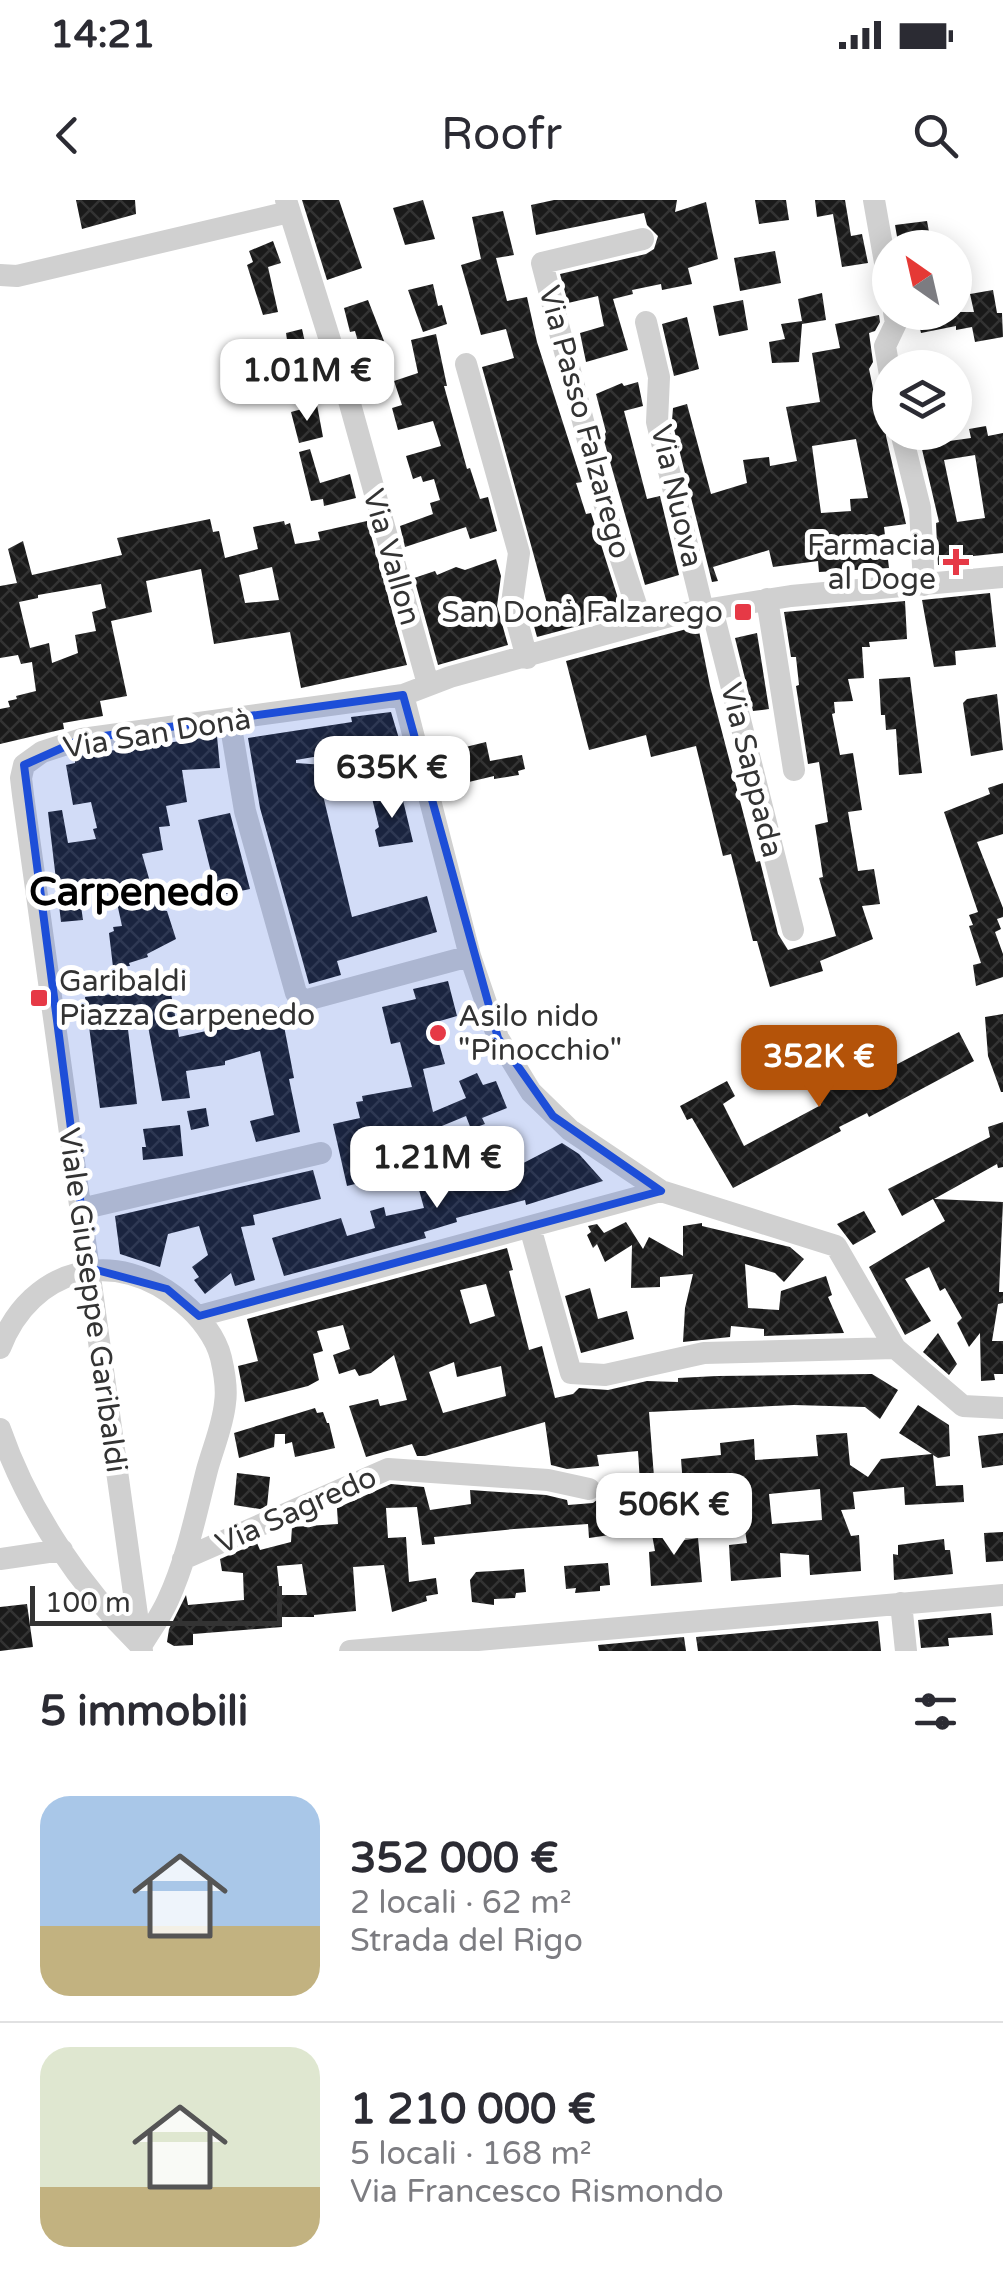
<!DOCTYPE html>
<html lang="it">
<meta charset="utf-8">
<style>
body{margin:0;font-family:"Varela Round",sans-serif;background:#f2f2f3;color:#2b2b33;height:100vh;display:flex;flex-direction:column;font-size:38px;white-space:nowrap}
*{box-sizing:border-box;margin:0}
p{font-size:32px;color:#7c7c81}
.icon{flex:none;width:55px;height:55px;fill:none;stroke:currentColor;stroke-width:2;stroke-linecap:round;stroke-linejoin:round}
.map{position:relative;height:1451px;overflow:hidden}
.panel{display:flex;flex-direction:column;background:#fff;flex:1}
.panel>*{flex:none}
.needle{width:65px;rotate:326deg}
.controls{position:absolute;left:872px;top:30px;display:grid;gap:20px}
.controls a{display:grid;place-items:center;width:100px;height:100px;border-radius:50%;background:#fff;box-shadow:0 5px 25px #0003;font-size:50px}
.scale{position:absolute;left:30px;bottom:25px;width:252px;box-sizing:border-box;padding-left:10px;border:5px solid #333;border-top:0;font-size:28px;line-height:35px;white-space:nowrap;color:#333;-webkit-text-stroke:8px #fff;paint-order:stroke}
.price{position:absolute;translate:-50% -85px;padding:0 22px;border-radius:20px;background:#fff;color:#222;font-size:32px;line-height:65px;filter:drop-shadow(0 2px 5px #0008)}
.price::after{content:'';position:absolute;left:50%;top:60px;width:30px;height:22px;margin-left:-15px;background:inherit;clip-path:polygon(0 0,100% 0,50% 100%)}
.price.on{background:#b45309;color:#fff}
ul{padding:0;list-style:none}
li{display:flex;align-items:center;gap:30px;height:250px;padding:0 40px}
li+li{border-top:2px solid #e1e1e2}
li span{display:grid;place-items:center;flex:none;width:280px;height:200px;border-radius:30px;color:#555}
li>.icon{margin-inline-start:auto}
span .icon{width:120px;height:120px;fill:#fffc;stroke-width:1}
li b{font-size:42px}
h2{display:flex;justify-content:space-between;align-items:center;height:120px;padding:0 40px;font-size:42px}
.status{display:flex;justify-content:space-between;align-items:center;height:70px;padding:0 50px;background:#fff;direction:ltr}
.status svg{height:28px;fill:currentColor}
header{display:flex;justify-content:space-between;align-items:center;height:130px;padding:0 40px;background:#fff;font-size:45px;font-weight:600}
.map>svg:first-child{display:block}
</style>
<div class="status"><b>14:21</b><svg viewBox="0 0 49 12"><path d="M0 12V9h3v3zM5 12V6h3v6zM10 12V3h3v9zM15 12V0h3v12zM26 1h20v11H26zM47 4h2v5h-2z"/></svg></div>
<header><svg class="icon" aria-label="back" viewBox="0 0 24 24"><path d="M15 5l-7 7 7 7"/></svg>Roofr<svg class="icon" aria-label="search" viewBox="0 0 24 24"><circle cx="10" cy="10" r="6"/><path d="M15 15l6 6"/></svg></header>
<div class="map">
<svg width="1003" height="1451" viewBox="0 0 1003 1451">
<defs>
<pattern id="building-cross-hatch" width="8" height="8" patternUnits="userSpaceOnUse" patternTransform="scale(2.5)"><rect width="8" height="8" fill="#1a1a1a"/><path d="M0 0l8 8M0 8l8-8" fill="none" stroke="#333"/></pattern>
</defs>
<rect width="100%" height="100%" fill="#fff"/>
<!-- building -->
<path fill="url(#building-cross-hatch)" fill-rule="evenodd" d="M76,0H135L136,14L82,29Z
M302,0H339L362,68L327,80Z
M423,0L435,39L405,45L393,8Z
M554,0H677L675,12L706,2L718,59L688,68L692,84L662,90L661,84L632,90L633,94L613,99L628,150L586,162L580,133L604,126L598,96L568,103L560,74L646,54L654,49L658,36L647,25L644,13L536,35L531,5Z
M755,0H786L789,20L759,24Z
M815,0H845L851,36L862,34L868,63L842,67L833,14L817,17Z
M503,11L514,55L496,58L507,101L527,97L537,142L582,282L576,283L586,314L591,313L623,414L537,437L530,412L548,407L482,167L514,158L506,129L481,135L461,65L481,59L472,17Z
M927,21L932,48H899L895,25Z
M273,41L281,63L268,67L278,112L263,115L247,65L253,62L249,51Z
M775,51L781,83L740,91L734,58Z
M433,84L438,106L442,105L447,124L423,132L408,90Z
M993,90L997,113H1002L1003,137L975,142L972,127L956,130V126L921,133L916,112H974L970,94Z
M822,93L826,120L802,124L799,162L772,163L769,142L785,139L781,124L802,121L798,99Z
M368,100L384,141L360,149L355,131L350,132L344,108Z
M743,100L748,130L719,136L713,106Z
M879,115L880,122L875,131L869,133L873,162L869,169L874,193L883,192L886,206V236L906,324L884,327L889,368L819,372L818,361L773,367L769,350L713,367L718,381L712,382L672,221L673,208L687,204L711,294L747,283L743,260L769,257L770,266L797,261L786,207L820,202L812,153L840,148L835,124ZM856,239L868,298L850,299L851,311L821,313L812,246Z
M687,117L699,169L674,176L662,124Z
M302,129L310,164L287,170L279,142L287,140L286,133Z
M436,134L447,186H444L467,269L470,268L480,299L488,297L497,331L470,339L466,327L405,347L400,326L433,314L430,303L440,300L434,279L423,282L421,276L413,279L406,256L441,246L433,221L398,230L392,208L402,205L394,181L418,173L411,140Z
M638,182L643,206L624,211L647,299L660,296L679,375L645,385L603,237L606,232L596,194L622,183L624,186Z
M317,205L323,237L299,243L291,212Z
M986,226L988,236L1003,233V353L964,357L965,361L938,365L936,323L939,322L921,245L971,238L969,229ZM975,255L985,318L957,322L944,260Z
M310,249L320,283L350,274L356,298L324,306L323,299L311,301L299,252Z
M210,319L213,332L219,331L225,358L258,349L253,327L284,321L285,325L290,323L295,344L320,340L318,332L367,321L407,465L301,488L290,432L214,444L201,369L146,381L152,412L111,421L127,496L100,501L103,516L63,523L64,529L0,544V509L10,507L8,501L17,499L16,496L36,491L32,462L21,464L18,455L0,458V386L17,383L8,349L23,341L32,375L122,355L117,338ZM272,367L279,400L245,403L239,375ZM101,384L106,408L92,412L96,431L75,435L78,453L52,463L49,443L30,448L19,402L38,398V395Z
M496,359L501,376L497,406L508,445L438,465L414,378L435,371L437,375L456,367L465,370Z
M990,393L996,447L955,451L956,465L934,467L922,400Z
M905,401L907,439L869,442L870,447H862L864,478L848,479L853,501L834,502L835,513L832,514L840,555L853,553L862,610L848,612L858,671L874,669L880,704L862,706L873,739L820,761L823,771L770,787L757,741H753L731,654L723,656L696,546L651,557L646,535L589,550L566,461L698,426L710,486L756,662L760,661L778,734L788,750L836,736L819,678L823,677L815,625L828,622L819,562L808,564L796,486L799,485L796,457H791L784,412Z
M757,433L769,509L753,511L735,438Z
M910,477L922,573L899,575L896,529L886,530L885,515H881L879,479Z
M997,494L1003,550L971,556L963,503L967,499Z
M391,512L400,542L296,560V563L338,566L343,580L322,591L352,717L427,696L437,732L337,761L341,775L309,784L260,608L248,538L352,522L351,517Z
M217,536L220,568L182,570L187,602L166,606L170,626L159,627L163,650L142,654L158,710L167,711L176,739L147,754L148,757L129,763L130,766L113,767L109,733L114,731L113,727L122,726L114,689L79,692L83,720L61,722L48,612L62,610L68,643L96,639L93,629L97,628L91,602L73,605L66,565L75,563V557L101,552Z
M486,542L490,561L522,555L525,569L518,571L519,575L494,579V576L452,586L441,553Z
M1003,583V634L977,642L1003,708V717L997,719L1001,729L995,732L1003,754V777L976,786L973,765L981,763L969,726L973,725L969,715L978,712L944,612L990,594L988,588Z
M401,592L413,642L379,647L375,630L379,627L372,598Z
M230,613L250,689L217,696L198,620Z
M448,781L457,816L433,823L445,864L423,869L433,912L466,898L459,881L477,873L483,885L496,881L507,908L482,918L485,924L471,929L466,916L437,928L439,938L425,941L426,944L401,947L403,953L397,954L400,973L347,986L333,924L360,918L356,902L363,901L362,896L412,887L400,842L391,844L382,807L416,799L413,789Z
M170,788L179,837L229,826L227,820L287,805L293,825L284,826L294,878L289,879L300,932L256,942L250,921L274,915L260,851L225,861V865L186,871L190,898L162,901L145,810L126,813L137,904L100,908L85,797Z
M1003,814V892H1001L988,856L985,817Z
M959,832L974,861L869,917L867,913L839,927L841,931L733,988L692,918L687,920L680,906L727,881L735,896L723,904L744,946L821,905L812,887L847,868L857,885Z
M206,908L209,926L191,930L187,911Z
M1003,922V967L998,968L997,964L934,999L1003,1002L999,1092H1003V1103L998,1104L992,1141H1003V1174H994L995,1180L981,1181L980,1133L969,1147L957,1123L962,1118L945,1088L940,1091L929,1067L905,1079L931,1121L905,1135L869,1067L945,1021L933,999L902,1016L888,989L990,937L988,927Z
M180,925L183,956L143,960L142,947H146L143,929Z
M562,943L579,954L603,981L526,1005L525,1000L456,1018L457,1022L424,1032L426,1038L284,1076L272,1038L341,1018L347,1036L375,1028L370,1011L384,1007L386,1016L424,1008L419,990L438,984L441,993L475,983L474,978L503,969L504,973Z
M313,970L321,999L253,1015L255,1025L241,1027L255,1080L235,1086L231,1073L205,1094L194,1080L199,1077L192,1067L208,1055L199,1026L168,1034L160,1067L120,1054L115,1016Z
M864,1011L876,1032L853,1045L837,1024Z
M626,1022L643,1049L649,1037L683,1056V1026L702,1023V1026L790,1047L804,1059L784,1082L775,1073L745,1064L748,1108L779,1110L781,1091L826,1076L832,1095L828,1097L844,1133L764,1136V1129L731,1126L730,1137L683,1142L685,1108L693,1074L660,1077V1087L631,1088L632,1045L605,1062L597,1044L593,1048L587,1035L591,1032L588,1026L597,1024L604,1033Z
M507,1048L513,1070L509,1071L529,1150L542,1146L555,1198L573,1194L579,1188L608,1190L647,1181L678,1182V1178L717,1176L872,1174L898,1190L880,1219L865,1207L794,1205L649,1212L654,1277H661L663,1292L657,1293L659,1324L643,1326L642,1320L609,1322L610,1335L589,1338L588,1324L514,1329L434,1337L435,1344L422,1345L417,1307L386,1308L388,1338L406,1337L409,1382L436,1378L438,1394L426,1396L427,1401L392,1412L384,1365L353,1367L356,1411L314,1415V1417H281L282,1427L193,1434V1445L174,1446L167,1442L169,1429L186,1395L188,1405L244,1400L243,1373L222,1371L220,1359L257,1343L260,1350L291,1342L292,1327L338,1324L337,1308L391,1284L424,1287L430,1310L471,1304L470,1290L546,1295L567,1300L568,1305L593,1303L602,1296L637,1293L636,1283H640L638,1251L597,1255L599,1266L567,1269L551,1265L545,1222L425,1256H417L412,1244L366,1257L349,1206L378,1199L380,1206L407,1200L394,1155L371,1173L359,1176L355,1169L339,1174L333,1155L350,1149L343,1125L317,1131L323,1151L313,1154L319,1180L308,1186L245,1202L238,1166L258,1161L247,1119ZM486,1084L495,1116L470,1124L460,1090ZM454,1162L457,1177L501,1166L506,1196L443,1213L429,1172ZM302,1364L307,1395H280L277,1366Z
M590,1088L598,1119L627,1111L634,1139L581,1153L565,1096Z
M938,1133L957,1164L949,1175L923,1152Z
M918,1205L949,1225L950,1256L938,1258L933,1255L936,1286L963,1285L964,1302L905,1305L904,1287L853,1292L855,1309L841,1310L851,1336L859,1335L861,1371L810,1375L809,1355L780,1353L781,1377L731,1381L729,1345L747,1343L743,1317H740L737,1276L705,1278L699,1284L683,1285L681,1259L721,1255L720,1243L754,1239L755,1260L818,1256L816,1235L847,1233L850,1265L868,1277L881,1259L932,1254L899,1233ZM820,1289L822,1320L772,1324L769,1294Z
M315,1208L317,1213L323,1212L327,1223H329L335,1248L295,1257L292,1242L285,1244V1234H275L274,1247L239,1258L234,1233Z
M1003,1233V1265L982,1268L978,1236Z
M237,1273L270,1277L267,1306L260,1309L234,1305Z
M678,1323L679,1341L698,1338L702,1382L651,1386L649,1352L655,1351L651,1329Z
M1003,1332V1361L986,1362L984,1333Z
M944,1339L945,1350H950L953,1374L894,1380L893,1354L898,1355V1345Z
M608,1363L610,1385L600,1386V1391L575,1393L576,1388L566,1389L564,1366Z
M524,1369L526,1392L516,1393L515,1398L494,1399V1405L472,1402L470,1380L476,1372Z
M27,1404L33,1447L0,1451V1407Z
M991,1413L993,1435L948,1438L949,1446L921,1448L918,1420Z
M878,1421L881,1451H698L696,1437Z
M684,1437L686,1451H599L598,1445Z"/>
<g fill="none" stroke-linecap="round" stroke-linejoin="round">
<!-- minor -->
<path stroke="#d0d0d0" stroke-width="22" d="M286,0L350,204L428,484
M874,0L890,91
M0,75L17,76L289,12
M646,122L659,177L657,222L703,410
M466,164L519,353L512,403L527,458
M890,175L885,146L896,123L894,112
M901,232L920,308L924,385
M767,399L794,570
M712,409L793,730
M642,423L611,329L542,63L643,39
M403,495L470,756L498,838L531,892L570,930L661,991L836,1046L895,1148L963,1206L1003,1208
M230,521L245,611L296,793L303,801L470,756
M24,565L42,552L82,539L403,495L450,477L674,415L791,396L1003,377
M24,565L21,578L23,595L142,1451
M81,1009L321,953
M530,1027L571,1173L605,1175L704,1153L895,1148
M199,1116L661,991
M0,1148C31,1067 116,1045 183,1103C199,1116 216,1137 221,1158C224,1171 227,1191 225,1203C223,1225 213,1248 207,1270C196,1313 187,1359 168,1400C161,1416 150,1431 141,1446C80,1387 28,1310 0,1229
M0,1359L62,1350
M183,1359L388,1269L548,1280L589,1289
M901,1403L906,1451
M350,1451L1003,1395"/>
</g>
<!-- marked area -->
<path fill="#1d4ed8" fill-opacity="0.2" stroke="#1d4ed8" stroke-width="8" stroke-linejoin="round" d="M403,495L498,838L553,916L661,991L199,1116L167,1089L89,1068L24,565L82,539Z"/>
<!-- markers -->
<g fill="#e63946" stroke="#fff" stroke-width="4">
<path d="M951 347h10v10h10v10h-10v10h-10v-10h-10v-10h10z"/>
<rect x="733" y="402" width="20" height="20" rx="5"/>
<rect x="29" y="788" width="20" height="20" rx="5"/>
<circle cx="438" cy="833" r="10"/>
</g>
<g text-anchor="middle" stroke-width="10" stroke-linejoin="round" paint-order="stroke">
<!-- street labels -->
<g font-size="30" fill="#333" stroke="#fff">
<text transform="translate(585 222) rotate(75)" y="10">Via Passo Falzarego</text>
<text transform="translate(677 296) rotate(77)" y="10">Via Nuova</text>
<text transform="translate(392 357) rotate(74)" y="10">Via Vallon</text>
<text transform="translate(157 533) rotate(-9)" y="10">Via San Donà</text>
<text transform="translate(752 570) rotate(76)" y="10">Via Sappada</text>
<text transform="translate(93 1100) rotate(82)" y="10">Viale Giuseppe Garibaldi</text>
<text transform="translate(296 1310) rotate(-24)" y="10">Via Sagredo</text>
</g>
<!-- poi labels -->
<g font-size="30" fill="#333" stroke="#fff" text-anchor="end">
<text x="936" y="355">Farmacia<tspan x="936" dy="34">al Doge</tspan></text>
<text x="723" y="422">San Donà Falzarego</text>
<text x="59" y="791" text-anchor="start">Garibaldi<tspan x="59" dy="34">Piazza Carpenedo</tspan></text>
<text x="458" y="826" text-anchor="start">Asilo nido<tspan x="458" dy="34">"Pinocchio"</tspan></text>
</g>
<!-- district labels -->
<g font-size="40" font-weight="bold" fill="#000" stroke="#fff">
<text x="134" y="705">Carpenedo</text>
</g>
</g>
</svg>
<div class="controls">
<a><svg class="needle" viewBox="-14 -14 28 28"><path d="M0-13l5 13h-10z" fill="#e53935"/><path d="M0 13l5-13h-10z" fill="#7c7c81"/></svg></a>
<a><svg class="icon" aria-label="layers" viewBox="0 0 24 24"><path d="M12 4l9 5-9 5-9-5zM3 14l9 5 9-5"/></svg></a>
</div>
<div class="scale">100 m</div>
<b class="price" style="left:307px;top:224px">1.01M €</b>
<b class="price" style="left:392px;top:621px">635K €</b>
<b class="price on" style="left:819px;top:910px">352K €</b>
<b class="price" style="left:437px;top:1011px">1.21M €</b>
<b class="price" style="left:674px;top:1358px">506K €</b>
</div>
<section class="panel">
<h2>5 immobili<svg class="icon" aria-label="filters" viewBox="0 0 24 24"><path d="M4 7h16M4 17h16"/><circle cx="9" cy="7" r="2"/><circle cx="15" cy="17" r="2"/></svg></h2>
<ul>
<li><span style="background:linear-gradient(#a9c7e8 65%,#c2b280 0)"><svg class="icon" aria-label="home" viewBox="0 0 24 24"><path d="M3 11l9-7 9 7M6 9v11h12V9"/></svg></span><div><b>352 000 €</b><p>2 locali · 62 m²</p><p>Strada del Rigo</p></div></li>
<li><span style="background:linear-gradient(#dfe7d0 70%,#c2b280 0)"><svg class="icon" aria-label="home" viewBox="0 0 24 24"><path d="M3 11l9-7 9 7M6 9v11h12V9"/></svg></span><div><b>1 210 000 €</b><p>5 locali · 168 m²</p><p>Via Francesco Rismondo</p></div></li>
</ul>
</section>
